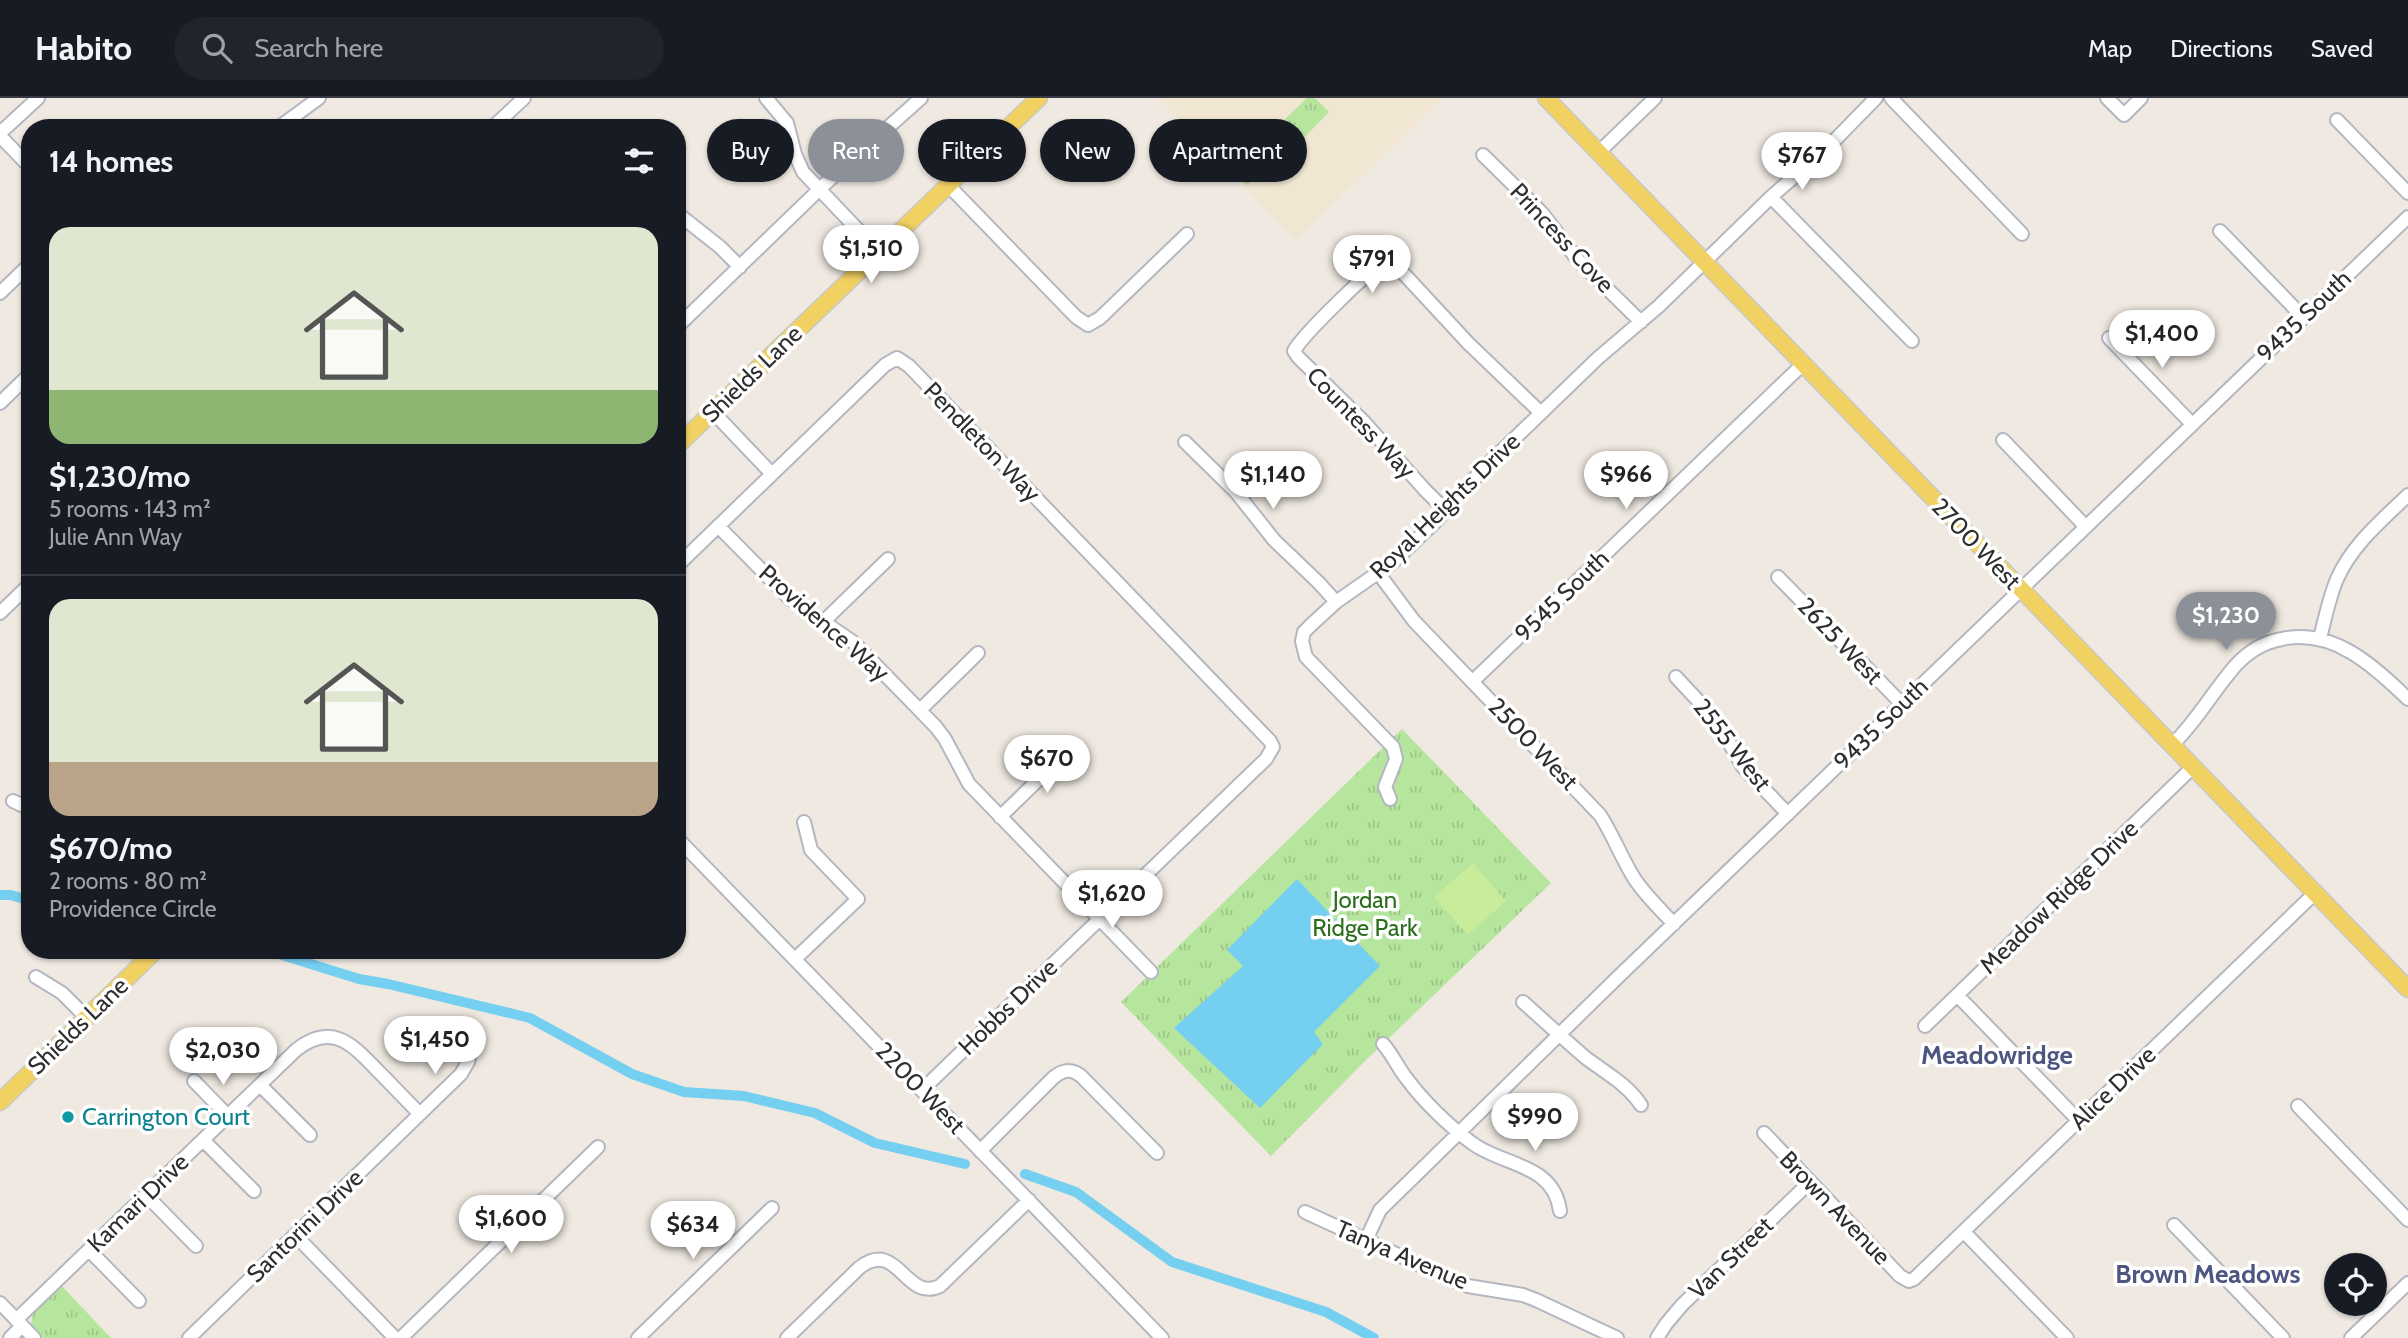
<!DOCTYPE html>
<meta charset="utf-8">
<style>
body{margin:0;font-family:Cabin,sans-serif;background:#20242c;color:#f1f3f6;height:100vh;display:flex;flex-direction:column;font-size:26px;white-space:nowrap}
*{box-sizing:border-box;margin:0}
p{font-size:23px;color:#9ea1a6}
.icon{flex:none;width:38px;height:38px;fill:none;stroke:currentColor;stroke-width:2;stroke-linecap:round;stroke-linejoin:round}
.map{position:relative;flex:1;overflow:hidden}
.side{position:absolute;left:21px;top:21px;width:665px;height:840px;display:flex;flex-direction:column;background:#171b24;border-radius:28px;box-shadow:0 2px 5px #0004}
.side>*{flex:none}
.guide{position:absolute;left:707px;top:21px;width:665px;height:63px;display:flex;gap:14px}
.fabs{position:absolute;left:2324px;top:1155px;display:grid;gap:14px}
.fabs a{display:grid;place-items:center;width:63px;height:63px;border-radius:50%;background:#171b24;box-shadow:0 2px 5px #0004;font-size:35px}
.price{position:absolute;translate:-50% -60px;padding:0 16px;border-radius:24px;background:#fff;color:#222;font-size:23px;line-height:46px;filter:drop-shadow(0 2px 4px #0008)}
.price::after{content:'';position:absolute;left:50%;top:42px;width:21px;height:16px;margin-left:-10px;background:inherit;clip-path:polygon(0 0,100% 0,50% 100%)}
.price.current{background:#8c9099;color:#fff}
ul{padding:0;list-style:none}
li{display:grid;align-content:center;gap:14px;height:371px;padding:0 28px}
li+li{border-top:2px solid #363941}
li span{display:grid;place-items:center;height:217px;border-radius:21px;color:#555}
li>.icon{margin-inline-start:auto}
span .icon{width:126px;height:126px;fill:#fffc;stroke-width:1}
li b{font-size:30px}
h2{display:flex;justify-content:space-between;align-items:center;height:84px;padding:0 28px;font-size:30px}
.chip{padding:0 24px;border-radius:32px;background:#171b24;box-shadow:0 2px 5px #0004;font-size:24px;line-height:63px}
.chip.current{background:#8c9099;color:#fff}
header{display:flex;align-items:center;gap:42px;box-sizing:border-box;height:98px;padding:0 35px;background:#171b24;border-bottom:2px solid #363941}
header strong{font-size:33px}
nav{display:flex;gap:38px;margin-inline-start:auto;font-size:24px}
.search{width:490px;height:63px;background:#20242c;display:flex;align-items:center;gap:18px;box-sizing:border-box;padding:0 24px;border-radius:38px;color:#9ea1a6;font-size:26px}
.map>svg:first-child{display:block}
</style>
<header>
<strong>Habito</strong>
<div class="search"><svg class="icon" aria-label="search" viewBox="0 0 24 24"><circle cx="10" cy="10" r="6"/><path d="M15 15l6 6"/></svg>Search here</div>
<nav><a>Map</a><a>Directions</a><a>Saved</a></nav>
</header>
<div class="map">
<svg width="2408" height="1240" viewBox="0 0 2408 1240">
<defs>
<pattern id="park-tufts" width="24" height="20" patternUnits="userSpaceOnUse" patternTransform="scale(1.75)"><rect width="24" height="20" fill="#b6e59e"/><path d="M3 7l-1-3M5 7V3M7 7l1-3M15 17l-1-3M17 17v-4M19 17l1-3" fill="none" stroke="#9dc588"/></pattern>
</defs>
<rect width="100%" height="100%" fill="#efe9e1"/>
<!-- education -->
<path fill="#f0e6d1" d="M1159,0H1443L1296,142Z"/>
<!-- park -->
<path fill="url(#park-tufts)" d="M1307,0H1315L1329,14L1299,45L1280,26Z
M1230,51L1266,52L1275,61L1247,87L1220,60Z
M1402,631L1551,785L1367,961L1271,1058L1121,904Z
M62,1188L111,1240H43L31,1226L33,1216Z"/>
<!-- pitch -->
<path fill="#c9ec9a" d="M1473,765L1506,803L1468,837L1434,799Z"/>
<!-- water -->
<path fill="#75cff0" d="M1297,781L1380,868L1314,934L1323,946L1260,1010L1174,930L1243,868L1227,852Z"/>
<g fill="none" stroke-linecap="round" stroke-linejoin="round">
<!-- canal -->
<path stroke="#75cff0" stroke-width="10" d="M0,797H11L30,803
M266,852L359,881L388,886L530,920L632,976L684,994L744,998L815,1015L875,1045L965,1066
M1025,1076L1076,1094L1172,1164L1326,1214L1374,1240"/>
<defs>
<path id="minor" d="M766,0L787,25L795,56L803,74L879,154
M1891,0L2022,136
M2107,0L2124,17L2141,0
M2337,22L2408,95
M278,30L319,0
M492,30L524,0
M0,35L38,0
M0,38L30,69
M1599,54L1655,0
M1483,57L1542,115L1577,161L1641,224
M948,87L1076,219L1088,227L1100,220L1187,136
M1771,99L1912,243
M677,115L720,149L740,169
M2220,133L2303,219
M0,195L30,166
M677,229L827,84L921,0
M2109,240L2192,326
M0,305L30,276
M713,314L772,376
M2003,342L2086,429
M1185,344L1236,394L1274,442L1319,485L1336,504
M1446,413L1425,392L1364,324L1298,259L1294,253C1302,238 1372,168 1388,162L1405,177L1468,245L1541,315
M718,428L789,500L853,544L864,555L936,629L945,641L969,686L1151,874
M677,468L885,267L897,260L909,268L1270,643L1273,649L1266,661L922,992
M1379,476L1414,523L1600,717C1613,737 1621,759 1634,780C1645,797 1660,811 1674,826
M1778,479L1902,606
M0,515L30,486
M823,524L888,461
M2320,540C2325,521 2329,500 2337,481C2352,447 2381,423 2408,397
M1676,579L1717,623L1743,669L1788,716
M1473,583L1803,266
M920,612L978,555
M2172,647C2197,623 2213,593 2236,567C2248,554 2264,544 2282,541C2333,530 2374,568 2408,601
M1390,701L1385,689L1396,661L1393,649L1306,559L1302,543L1304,534L1311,527L1336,504L1392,465L1433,426L1485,369L1598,260L1659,208L1771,99L1829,48L1876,0
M13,703L30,711
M1000,719L1071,650
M677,740L1162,1240
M795,861L858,801L811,752L804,724
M36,879L62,895L87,920
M1957,897L2079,1023
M1523,904C1544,923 1565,942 1586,960C1606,975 1627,986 1641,1007
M1925,928L2193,669
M1383,946C1393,957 1398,970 1407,981C1423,1003 1450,1029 1472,1045C1502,1068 1554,1065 1560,1113
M194,983L228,1018
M260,987L310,1037
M2298,1008L2408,1122
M1764,1035L1900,1178L1909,1183L1914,1181L2315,795
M203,1042L254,1093
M980,1053L1054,979C1063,972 1071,970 1081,978L1157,1055
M146,1097L196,1148
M1305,1114L1448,1180L1468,1188L1523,1197L1536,1202L1617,1240
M2174,1127L2283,1240
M1964,1134L2067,1240
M295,1137L395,1240
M1366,1142L1380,1112L1616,881L2408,119
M89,1152L139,1203
M0,1205L34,1240
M16,1222L296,952C332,923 353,947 378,973C392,987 406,1002 420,1016
M10,1240L22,1228
M189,1240L461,976L468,964L471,950
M401,1240L598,1049
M638,1240L772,1110
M787,1240L859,1170C898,1139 905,1205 940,1188L1029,1102
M1657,1240L1666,1226L1682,1207L1810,1084
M2351,1240L2408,1185"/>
<path id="major" d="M1546,0L2408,891
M677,348L1039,0
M0,1004L156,852"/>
</defs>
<!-- minor casing -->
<use href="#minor" stroke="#b4b7c1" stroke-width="16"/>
<!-- major casing -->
<use href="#major" stroke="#c9c9c9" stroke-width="19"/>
<!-- minor -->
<use href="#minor" stroke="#fff" stroke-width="12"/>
<!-- major -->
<use href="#major" stroke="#f2d163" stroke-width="16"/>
</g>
<!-- markers -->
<circle fill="#0f9aa8" stroke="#fff" stroke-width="2.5" cx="68" cy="1019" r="7"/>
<g text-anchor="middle" stroke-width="7" stroke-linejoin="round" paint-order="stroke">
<!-- street labels -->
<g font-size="24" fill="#2e2e2e" stroke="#fff">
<text transform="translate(1562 140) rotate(47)" y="8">Princess Cove</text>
<text transform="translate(2304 218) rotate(-44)" y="8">9435 South</text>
<text transform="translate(752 276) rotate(-44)" y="8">Shields Lane</text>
<text transform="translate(1361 325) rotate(46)" y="8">Countess Way</text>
<text transform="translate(982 344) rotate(46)" y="8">Pendleton Way</text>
<text transform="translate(1445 408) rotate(-44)" y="8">Royal Heights Drive</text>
<text transform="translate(1976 446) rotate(46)" y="8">2700 West</text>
<text transform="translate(1562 498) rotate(-44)" y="8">9545 South</text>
<text transform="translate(824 525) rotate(41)" y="8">Providence Way</text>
<text transform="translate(1840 543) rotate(46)" y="8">2625 West</text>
<text transform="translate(1881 626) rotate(-44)" y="8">9435 South</text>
<text transform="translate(1533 646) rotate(46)" y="8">2500 West</text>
<text transform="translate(1732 647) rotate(52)" y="8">2555 West</text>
<text transform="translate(2059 799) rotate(-44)" y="8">Meadow Ridge Drive</text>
<text transform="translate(1008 909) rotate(-44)" y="8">Hobbs Drive</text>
<text transform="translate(78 928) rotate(-44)" y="8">Shields Lane</text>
<text transform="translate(920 990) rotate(46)" y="8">2200 West</text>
<text transform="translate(2113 990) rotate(-44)" y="8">Alice Drive</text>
<text transform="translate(138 1105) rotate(-44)" y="8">Kamari Drive</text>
<text transform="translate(1835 1110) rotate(46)" y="8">Brown Avenue</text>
<text transform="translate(305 1128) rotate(-44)" y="8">Santorini Drive</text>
<text transform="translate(1402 1157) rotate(23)" y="8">Tanya Avenue</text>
<text transform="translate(1731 1160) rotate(-44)" y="8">Van Street</text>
</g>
<!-- park labels -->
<g font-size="24" fill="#2c6e1b" stroke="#fff">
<text x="1365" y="810">Jordan<tspan x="1365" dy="28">Ridge Park</tspan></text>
</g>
<!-- culture labels -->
<g font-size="24" fill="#0d838f" stroke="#fff" text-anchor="start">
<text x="82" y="1027">Carrington Court</text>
</g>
<!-- neighbourhood labels -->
<g font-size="26" font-weight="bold" fill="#4d5680" stroke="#fff">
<text x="1997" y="966">Meadowridge</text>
<text x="2208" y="1185">Brown Meadows</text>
</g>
</g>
</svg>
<div class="fabs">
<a><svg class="icon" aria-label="locate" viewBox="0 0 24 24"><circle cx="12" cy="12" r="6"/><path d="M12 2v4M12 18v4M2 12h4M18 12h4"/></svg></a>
</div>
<b class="price" style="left:1802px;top:94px">$767</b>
<b class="price" style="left:871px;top:187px">$1,510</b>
<b class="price" style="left:1372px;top:197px">$791</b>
<b class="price" style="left:2162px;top:272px">$1,400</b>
<b class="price" style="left:1273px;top:413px">$1,140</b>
<b class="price" style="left:1626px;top:413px">$966</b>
<b class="price current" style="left:2226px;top:554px">$1,230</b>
<b class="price" style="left:1047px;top:697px">$670</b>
<b class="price" style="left:1112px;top:832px">$1,620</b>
<b class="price" style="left:435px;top:978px">$1,450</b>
<b class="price" style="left:223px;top:989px">$2,030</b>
<b class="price" style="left:1535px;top:1055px">$990</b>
<b class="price" style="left:511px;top:1157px">$1,600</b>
<b class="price" style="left:693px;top:1163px">$634</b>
<div class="guide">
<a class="chip">Buy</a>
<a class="chip current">Rent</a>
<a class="chip">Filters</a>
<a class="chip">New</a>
<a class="chip">Apartment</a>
</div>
<section class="side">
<h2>14 homes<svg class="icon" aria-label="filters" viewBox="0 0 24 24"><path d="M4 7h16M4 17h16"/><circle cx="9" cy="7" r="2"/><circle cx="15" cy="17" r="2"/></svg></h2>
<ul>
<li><span style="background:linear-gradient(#dfe7d0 75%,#8fb573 0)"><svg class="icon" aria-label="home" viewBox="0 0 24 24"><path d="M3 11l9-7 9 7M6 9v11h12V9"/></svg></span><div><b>$1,230/mo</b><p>5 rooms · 143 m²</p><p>Julie Ann Way</p></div></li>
<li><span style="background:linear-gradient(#dfe7d0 75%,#b9a48a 0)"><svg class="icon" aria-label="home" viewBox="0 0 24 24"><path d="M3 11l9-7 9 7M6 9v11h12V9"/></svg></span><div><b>$670/mo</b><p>2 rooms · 80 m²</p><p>Providence Circle</p></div></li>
</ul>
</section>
</div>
